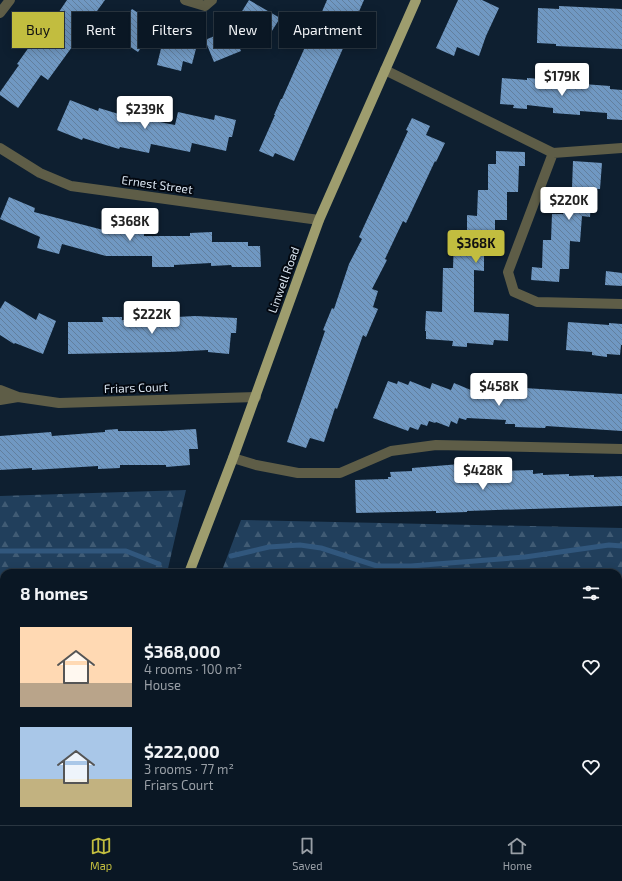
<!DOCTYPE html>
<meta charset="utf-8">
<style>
body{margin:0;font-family:"Exo 2",sans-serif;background:#182431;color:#f1f3f6;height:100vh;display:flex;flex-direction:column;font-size:15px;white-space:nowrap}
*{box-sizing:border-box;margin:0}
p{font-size:13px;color:#999fa6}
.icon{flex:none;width:22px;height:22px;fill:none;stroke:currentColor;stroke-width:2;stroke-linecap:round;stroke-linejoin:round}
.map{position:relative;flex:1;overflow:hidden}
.panel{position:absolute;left:0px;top:569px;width:622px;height:256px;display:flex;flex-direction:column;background:#0a1724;border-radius:12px 12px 0 0;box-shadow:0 2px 10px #0003,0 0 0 1px #2a3641}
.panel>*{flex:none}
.hud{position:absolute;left:12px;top:12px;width:400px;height:36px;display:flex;gap:8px}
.price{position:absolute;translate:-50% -34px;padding:0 9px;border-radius:4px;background:#fff;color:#222;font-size:13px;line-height:26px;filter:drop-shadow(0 1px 2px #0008)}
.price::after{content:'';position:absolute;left:50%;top:24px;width:12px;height:9px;margin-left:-6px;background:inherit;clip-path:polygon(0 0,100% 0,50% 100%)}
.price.current{background:#c2bd3f;color:#111}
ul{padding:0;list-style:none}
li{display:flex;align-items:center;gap:12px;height:100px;padding:0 20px}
li span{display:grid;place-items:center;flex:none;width:112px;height:80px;border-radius:0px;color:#555}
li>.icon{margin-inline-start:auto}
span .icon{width:48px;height:48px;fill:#fffc;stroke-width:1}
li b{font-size:17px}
h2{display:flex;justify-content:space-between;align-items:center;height:48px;padding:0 20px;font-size:17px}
.chip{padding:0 14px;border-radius:0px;background:#0a1724;box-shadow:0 2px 10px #0003,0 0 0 1px #2a3641;font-size:14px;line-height:36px}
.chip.current{background:#c2bd3f;color:#111}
.tab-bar{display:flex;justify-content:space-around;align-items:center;height:56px;border-top:1px solid #2a3641;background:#0a1724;font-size:11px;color:#999fa6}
.tab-bar a{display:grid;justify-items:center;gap:2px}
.tab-bar .current{color:#c2bd3f}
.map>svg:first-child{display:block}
</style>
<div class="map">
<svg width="622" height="825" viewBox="0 0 622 825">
<defs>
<pattern id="forest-firs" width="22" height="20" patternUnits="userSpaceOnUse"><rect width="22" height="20" fill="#213f5c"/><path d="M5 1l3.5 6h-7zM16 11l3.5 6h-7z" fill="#405b74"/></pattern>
<pattern id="park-crowns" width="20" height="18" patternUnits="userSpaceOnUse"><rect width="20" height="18" fill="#213f5c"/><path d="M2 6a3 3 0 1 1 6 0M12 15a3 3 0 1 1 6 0" fill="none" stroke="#405b74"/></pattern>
<pattern id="building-back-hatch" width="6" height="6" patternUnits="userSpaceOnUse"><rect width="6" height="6" fill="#7098c2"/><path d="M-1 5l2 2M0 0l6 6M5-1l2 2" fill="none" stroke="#627f9d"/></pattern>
</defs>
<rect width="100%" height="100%" fill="#0e1f30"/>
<!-- built -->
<path fill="#12283e" d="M4,589V821H73L72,825H0V590Z"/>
<!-- forest -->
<path fill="url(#forest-firs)" d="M186,490L167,573H4V589L0,590V496Z
M241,520L622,528V579L618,580V573H221Z
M126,821H284L247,825H123Z"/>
<!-- park -->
<path fill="url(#park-crowns)" d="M618,808H622V825H348L411,821H618Z"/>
<!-- pitch -->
<path fill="#213f5c" d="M0,628H4V734L0,729Z"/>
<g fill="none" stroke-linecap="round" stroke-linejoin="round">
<!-- stream -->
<path stroke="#31577d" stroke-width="5" d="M0,551H126L159,564
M231,556L269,547L300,545L321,548L377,566H411L525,557L609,545L622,546"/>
</g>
<!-- building -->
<path fill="url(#building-back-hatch)" d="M67,0H105L84,29L87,31L74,48L72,47L48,80L41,75L18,108L0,95V92L19,65L17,64L34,40L38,43Z
M249,0L280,18L267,39L254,31L252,35L234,24Z
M327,0H364L294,161L275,153L273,157L259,151L275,115H274L281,99H282L305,47V46L312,29L314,30Z
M458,0H482L499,8L486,36L479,56L457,47L454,56L436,48Z
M559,6L622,9V49L556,46V44L537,43L538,8L559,9Z
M132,9L140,14L141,12L158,24L138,52L121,41L129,30L121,24Z
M231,29L241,51L214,62L205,40Z
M165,32L198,41L192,64L183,61L181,71L157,65Z
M502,78L527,80V78L557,80L556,85L582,87L583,84L610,86V89L622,90V120L607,119V113L580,111V115L553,113V108L527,105V109L513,108L514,105L500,104Z
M70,100L98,111L99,108L135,119V117L175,125L178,112L214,120L215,115L236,120L232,137H229L226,151L192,143L190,152L151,144L149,153L120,147L119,149L83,138L82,140L57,130Z
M412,118L430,126L426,135L445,143L436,162L435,161L406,223L403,221L385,259L387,260L372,289L378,291L373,307L378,309L366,337L363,335L337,409L335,408L324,442L310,438L306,448L287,442L325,331L323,330L332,308L334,309L349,264L362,239L359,237L408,131L406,130Z
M496,151L525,152V166H519L518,192H507V220H495V244H484V271L474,270V312L509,314L508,341L494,340L493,345L467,343V347L452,346L453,341L426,339V331H425L426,311L442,312L443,268H453L454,241H467V215L477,216L478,190H488V164H496Z
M573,161L602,163L600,189H592L590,217L582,216L580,242L570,241L569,269H560L559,282L531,280L532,267L542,268L543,240H551L552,214H563L565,188H572Z
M9,197L35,208L34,212L111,232L144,233V236H190V233L212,232V242H248V246H260L261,267H232L231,265L211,266V263L174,265V267H152V256H106L62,244L59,254L37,248L40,237L0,219Z
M606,271L622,273V286L605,285Z
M5,301L36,320L39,313L56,321L43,354L15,343L14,344L0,335V309Z
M195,316L237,318L236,333H231L229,354L208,352V350L169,352L68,354V322H103L102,317H122V320Z
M568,322L609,325V323L622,324V345H621L620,355L607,354V357L592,355V352L566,350Z
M388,381L397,384L398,381L408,385L410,381L430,389L432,383L451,390L454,383L478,393V385L622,394V431L546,426L545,428L515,427V424H505L506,420L467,418L466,420L459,418L457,424L451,421L449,427L436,422L435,423L429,421L427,426L421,424L418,430L410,427L408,431L373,418Z
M118,429V431H163L196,429L198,449H189L190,465L166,467V465H120V468L98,469V466L32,470V468L0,470V436L51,432L52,436L105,432V430Z
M460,464H489V467H504V471L533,470V474L543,473V475L569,474V476L594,475V477L622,476V506L467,511V512L436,513V511L356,513L355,480L388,479V477H391L390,472L412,471V468Z"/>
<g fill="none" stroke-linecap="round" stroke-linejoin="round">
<!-- path -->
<path stroke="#768492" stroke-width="2.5" stroke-dasharray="4 2" stroke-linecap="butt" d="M618,653L622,656
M618,757L622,756
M0,782H4
M450,821L458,825
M426,822L427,821"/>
<!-- minor -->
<path stroke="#5e5d47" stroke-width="10" d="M185,0L205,6L212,0
M0,13L10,0
M385,70L553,153L622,148
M0,148L40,173L71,186L319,220
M553,153L508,272L514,292L537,302L622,304
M0,390L18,397L59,403L256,397
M0,400L18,397
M233,458L256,465L298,473H340L391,451L436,445L622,449"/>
<!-- major -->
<path stroke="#9e9d6e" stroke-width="10" d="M189,573L233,458L319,220L416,0
M93,825L95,821"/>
</g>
<g text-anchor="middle" stroke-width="4" stroke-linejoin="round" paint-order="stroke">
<!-- street labels -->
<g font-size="12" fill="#d8e3ef" stroke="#030810">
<text transform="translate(157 185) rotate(8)" y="4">Ernest Street</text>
<text transform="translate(284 280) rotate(-70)" y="4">Linwell Road</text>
<text transform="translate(136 388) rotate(-2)" y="4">Friars Court</text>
</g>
</g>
</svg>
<b class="price" style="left:562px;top:97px">$179K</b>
<b class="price" style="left:145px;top:130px">$239K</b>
<b class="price" style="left:569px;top:221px">$220K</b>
<b class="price" style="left:130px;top:242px">$368K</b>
<b class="price current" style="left:476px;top:264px">$368K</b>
<b class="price" style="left:152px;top:335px">$222K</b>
<b class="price" style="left:499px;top:407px">$458K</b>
<b class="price" style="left:483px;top:491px">$428K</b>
<div class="hud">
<a class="chip current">Buy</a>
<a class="chip">Rent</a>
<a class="chip">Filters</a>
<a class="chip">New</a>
<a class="chip">Apartment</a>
</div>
<section class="panel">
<h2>8 homes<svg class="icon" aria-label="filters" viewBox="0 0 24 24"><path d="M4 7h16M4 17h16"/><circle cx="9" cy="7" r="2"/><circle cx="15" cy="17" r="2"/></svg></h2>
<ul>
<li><span style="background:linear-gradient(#ffd9b3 70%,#b9a48a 0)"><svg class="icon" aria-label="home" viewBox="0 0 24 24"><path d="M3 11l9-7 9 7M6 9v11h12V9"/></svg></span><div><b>$368,000</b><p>4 rooms · 100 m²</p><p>House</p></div><svg class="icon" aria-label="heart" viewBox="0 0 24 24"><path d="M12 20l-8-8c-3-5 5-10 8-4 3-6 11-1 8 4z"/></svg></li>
<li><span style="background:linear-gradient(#a9c7e8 65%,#c2b280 0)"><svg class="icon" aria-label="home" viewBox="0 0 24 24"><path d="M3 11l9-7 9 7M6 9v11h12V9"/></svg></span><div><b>$222,000</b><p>3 rooms · 77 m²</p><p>Friars Court</p></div><svg class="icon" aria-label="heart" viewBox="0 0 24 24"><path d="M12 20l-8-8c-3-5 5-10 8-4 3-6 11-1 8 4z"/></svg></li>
</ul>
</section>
</div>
<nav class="tab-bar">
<a class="current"><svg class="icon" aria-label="map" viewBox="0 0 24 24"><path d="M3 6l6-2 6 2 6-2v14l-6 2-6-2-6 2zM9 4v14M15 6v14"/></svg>Map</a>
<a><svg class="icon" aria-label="saved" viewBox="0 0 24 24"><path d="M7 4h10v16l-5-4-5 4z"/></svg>Saved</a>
<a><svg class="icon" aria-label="home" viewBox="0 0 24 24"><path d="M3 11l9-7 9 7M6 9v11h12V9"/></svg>Home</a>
</nav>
